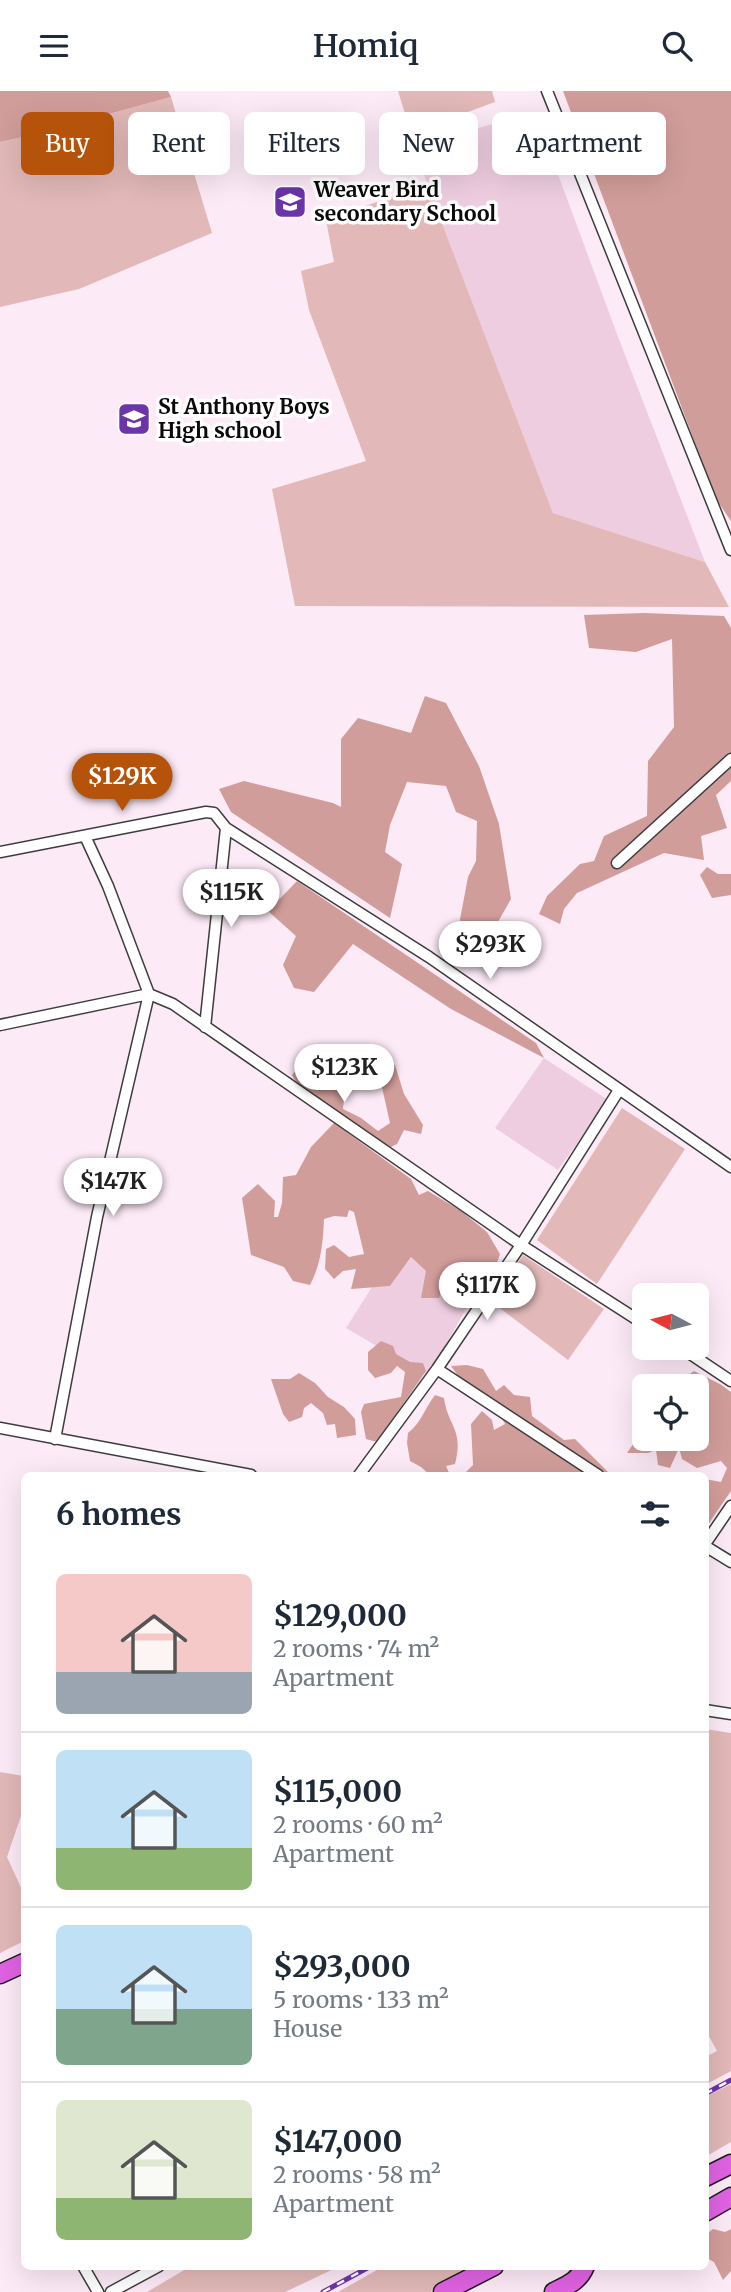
<!DOCTYPE html>
<meta charset="utf-8">
<style>
body{margin:0;font-family:Merriweather,serif;background:#f6f6f7;color:#1f2937;height:100vh;display:flex;flex-direction:column;font-size:26px;white-space:nowrap}
*{box-sizing:border-box;margin:0}
p{font-size:23px;color:#747a83}
.icon{flex:none;width:38px;height:38px;fill:none;stroke:currentColor;stroke-width:2;stroke-linecap:round;stroke-linejoin:round}
.map{position:relative;flex:1;overflow:hidden}
.sheet{position:absolute;left:21px;top:1381px;width:688px;height:798px;display:flex;flex-direction:column;background:#fff;border-radius:10px;box-shadow:0 7px 28px #0002}
.sheet>*{flex:none}
.banner{position:absolute;left:21px;top:21px;width:690px;height:63px;display:flex;gap:14px}
.needle{width:46px;rotate:277deg}
.fabs{position:absolute;left:632px;top:1192px;display:grid;gap:14px}
.fabs a{display:grid;place-items:center;width:77px;height:77px;border-radius:10px;background:#fff;box-shadow:0 7px 28px #0002;font-size:35px}
.price{position:absolute;translate:-50% -60px;padding:0 16px;border-radius:24px;background:#fff;color:#222;font-size:23px;line-height:46px;filter:drop-shadow(0 2px 4px #0008)}
.price::after{content:'';position:absolute;left:50%;top:42px;width:21px;height:16px;margin-left:-10px;background:inherit;clip-path:polygon(0 0,100% 0,50% 100%)}
.price.current{background:#b45309;color:#fff}
ul{padding:0;list-style:none}
li{display:flex;align-items:center;gap:21px;height:175px;padding:0 35px}
li+li{border-top:2px solid #e0e1e3}
li span{display:grid;place-items:center;flex:none;width:196px;height:140px;border-radius:10px;color:#555}
li>.icon{margin-inline-start:auto}
span .icon{width:84px;height:84px;fill:#fffc;stroke-width:1}
li b{font-size:30px}
h2{display:flex;justify-content:space-between;align-items:center;height:84px;padding:0 35px;font-size:30px}
.chip{padding:0 24px;border-radius:10px;background:#fff;box-shadow:0 7px 28px #0002;font-size:24px;line-height:63px}
.chip.current{background:#b45309;color:#fff}
header{display:flex;justify-content:space-between;align-items:center;height:91px;padding:0 35px;background:#fff;font-size:32px;font-weight:600}
.map>svg:first-child{display:block}
</style>
<header><svg class="icon" aria-label="menu" viewBox="0 0 24 24"><path d="M4 6h16M4 12h16M4 18h16"/></svg>Homiq<svg class="icon" aria-label="search" viewBox="0 0 24 24"><circle cx="10" cy="10" r="6"/><path d="M15 15l6 6"/></svg></header>
<div class="map">
<svg width="731" height="2201" viewBox="0 0 731 2201">
<rect width="100%" height="100%" fill="#fceaf7"/>
<!-- farmland -->
<path fill="#efcde1" d="M535,21L617,243L705,471L553,422L427,93L415,55Z
M544,967L608,1009L558,1079L495,1037Z
M411,1166L426,1180L470,1211L428,1285L346,1237L372,1196L390,1195Z"/>
<!-- green -->
<path fill="#e2b8b8" d="M398,0H492L495,11L411,42Z
M171,6L212,142L79,198L0,216V51L36,43Z
M427,93L553,422L705,471L729,516L295,515L272,398L366,370L309,219L301,180L334,171L326,129Z
M622,1017L685,1058L597,1193L537,1149Z
M523,1164L604,1218L568,1269L492,1211Z
M705,1638L731,1642V1980L705,1994V1966L717,1960L705,1938Z
M0,1681L24,1685V1716L7,1766L24,1803V1850L0,1862Z
M731,1993V2051L705,2066V2006Z
M191,2175H340L285,2201H147Z
M384,2175H474L434,2196L431,2201H338Z"/>
<!-- forest -->
<path fill="#d19d9a" d="M0,0H168L171,6L36,43L0,51Z
M563,0H731V430L716,408Z
M644,522L724,525L731,537V690L716,704L727,737L701,745L704,769L664,762L577,802L564,818L560,833L539,823L547,805L580,773L594,770L604,745L647,725L648,670L674,636L672,548L636,561L589,557L584,524Z
M425,605L446,612L479,675L499,733L511,808L478,866L455,855L468,786L476,770L477,730L456,721L446,695L407,691L390,734L385,761L402,773L390,827L231,721L219,698L244,690L333,712L341,716V648L358,627L411,642Z
M707,776L718,783H731V804L712,807L700,784Z
M297,790L536,952L544,967L451,918L353,853L314,901L294,897L283,874L296,845L268,820Z
M301,973L310,975L317,995L322,997L327,973L339,977L345,998L343,1018L361,1027L378,1040L390,1032L377,974H395L404,1003L423,1034L421,1043L404,1039L397,1053L389,1057L297,992L292,984Z
M334,1032L411,1088L419,1104L428,1100L461,1120L487,1141L500,1163L490,1193L470,1211L445,1190L439,1207H421L426,1180L411,1166L390,1195L351,1198L356,1178L343,1180L334,1188L325,1178L326,1158L334,1154L349,1166L364,1163L354,1121L349,1119L347,1126L334,1125L324,1128C323,1152 321,1173 310,1194L293,1190L284,1176L251,1164L242,1107L258,1093L275,1110L274,1126H278L282,1112L283,1086L296,1084L311,1056Z
M381,1250L393,1255L396,1263L410,1271L423,1272L426,1280L377,1351L366,1348L361,1321L364,1313L401,1306L405,1281L397,1275L391,1282L375,1287L368,1279V1261Z
M467,1274L483,1278L496,1300L504,1294L514,1304L530,1306L532,1325L564,1349L575,1348L611,1384H465V1382L473,1374L471,1333L482,1320L492,1329L494,1339L505,1333L490,1307L461,1289L451,1275Z
M694,1280L720,1293L731,1301V1400L705,1438V1388L721,1391L727,1377L721,1370L697,1377L682,1368L679,1357L670,1377L658,1374L656,1359L648,1362H627L644,1337V1348H696V1295H672Z
M299,1282L315,1292L328,1306L344,1316L355,1328L356,1344L337,1347L335,1333L327,1334L323,1322L311,1312L304,1317L302,1326L289,1331L283,1323L271,1288H290Z
M435,1304L444,1307C448,1336 464,1338 455,1373L446,1375L450,1384H430L421,1376L410,1370L407,1352L408,1342C421,1332 425,1317 435,1304Z
M713,2138L725,2141L731,2138V2180L723,2189L714,2171L705,2166V2144Z"/>
<g fill="none" stroke-linecap="round" stroke-linejoin="round">
<defs>
<path id="street" d="M547,0L731,459
M0,761L206,721L214,722L226,737L429,866L731,1076
M617,772L731,668
M0,934L149,903L173,913L521,1154L619,999
M205,936L226,737
M680,1256L731,1290
M437,1278L598,1384
M0,1337L251,1384
M55,1348L97,1126L149,903L108,795L85,745
M359,1384L437,1278L521,1154L644,1233
M705,1453L731,1415
M705,1455L731,1471
M705,1619L731,1623
M83,2175L98,2201
M111,2201L159,2175"/>
<path id="highway" d="M0,1883L24,1872
M705,2086L731,2073
M705,2121L731,2106
M443,2201L494,2175
M554,2201C568,2194 579,2190 585,2175"/>
</defs>
<!-- street casing -->
<use href="#street" stroke="#3d3d3d" stroke-width="13"/>
<!-- highway casing -->
<use href="#highway" stroke="#1b1b1b" stroke-width="21"/>
<!-- street -->
<use href="#street" stroke="#fff" stroke-width="10"/>
<!-- highway -->
<use href="#highway" stroke="#df62e2" stroke-width="18"/>
<defs>
<path id="rail" d="M705,2003L731,1989
M323,2201L371,2175"/>
</defs>
<!-- rail casing -->
<use href="#rail" stroke="#6b34a9" stroke-width="5"/>
<!-- rail -->
<use href="#rail" stroke="#fff" stroke-width="2.5" stroke-dasharray="8" stroke-linecap="butt"/>
</g>
<!-- icons -->
<defs>
<symbol id="school-square" viewBox="-11 -11 22 22"><rect x="-9" y="-9" width="18" height="18" rx="4" fill="#6b34a9" stroke="#fff"/><path d="M0-5L7-2L0 1L-7-2ZM-4 1L0 2.5L4 1V4Q0 6-4 4Z" fill="#fff"/></symbol>
</defs>
<g fill-rule="evenodd">
<use href="#school-square" x="271" y="92" width="38" height="38"/>
<use href="#school-square" x="115" y="309" width="38" height="38"/>
</g>
<g text-anchor="middle" stroke-width="7" stroke-linejoin="round" paint-order="stroke">
<!-- poi labels -->
<g font-size="21" font-weight="bold" fill="#0a0a0a" stroke="#fff" text-anchor="start">
<text x="314" y="106">Weaver Bird<tspan x="314" dy="24">secondary School</tspan></text>
<text x="158" y="323">St Anthony Boys<tspan x="158" dy="24">High school</tspan></text>
</g>
</g>
</svg>
<div class="fabs">
<a><svg class="needle" viewBox="-14 -14 28 28"><path d="M0-13l5 13h-10z" fill="#e53935"/><path d="M0 13l5-13h-10z" fill="#747a83"/></svg></a>
<a><svg class="icon" aria-label="locate" viewBox="0 0 24 24"><circle cx="12" cy="12" r="6"/><path d="M12 2v4M12 18v4M2 12h4M18 12h4"/></svg></a>
</div>
<b class="price current" style="left:122px;top:722px">$129K</b>
<b class="price" style="left:231px;top:838px">$115K</b>
<b class="price" style="left:490px;top:890px">$293K</b>
<b class="price" style="left:344px;top:1013px">$123K</b>
<b class="price" style="left:113px;top:1127px">$147K</b>
<b class="price" style="left:487px;top:1231px">$117K</b>
<div class="banner">
<a class="chip current">Buy</a>
<a class="chip">Rent</a>
<a class="chip">Filters</a>
<a class="chip">New</a>
<a class="chip">Apartment</a>
</div>
<section class="sheet">
<h2>6 homes<svg class="icon" aria-label="filters" viewBox="0 0 24 24"><path d="M4 7h16M4 17h16"/><circle cx="9" cy="7" r="2"/><circle cx="15" cy="17" r="2"/></svg></h2>
<ul>
<li><span style="background:linear-gradient(#f6c9c9 70%,#9aa5b1 0)"><svg class="icon" aria-label="home" viewBox="0 0 24 24"><path d="M3 11l9-7 9 7M6 9v11h12V9"/></svg></span><div><b>$129,000</b><p>2 rooms · 74 m²</p><p>Apartment</p></div></li>
<li><span style="background:linear-gradient(#bfe0f5 70%,#8fb573 0)"><svg class="icon" aria-label="home" viewBox="0 0 24 24"><path d="M3 11l9-7 9 7M6 9v11h12V9"/></svg></span><div><b>$115,000</b><p>2 rooms · 60 m²</p><p>Apartment</p></div></li>
<li><span style="background:linear-gradient(#bfe0f5 60%,#7fa58c 0)"><svg class="icon" aria-label="home" viewBox="0 0 24 24"><path d="M3 11l9-7 9 7M6 9v11h12V9"/></svg></span><div><b>$293,000</b><p>5 rooms · 133 m²</p><p>House</p></div></li>
<li><span style="background:linear-gradient(#dfe7d0 70%,#8fb573 0)"><svg class="icon" aria-label="home" viewBox="0 0 24 24"><path d="M3 11l9-7 9 7M6 9v11h12V9"/></svg></span><div><b>$147,000</b><p>2 rooms · 58 m²</p><p>Apartment</p></div></li>
</ul>
</section>
</div>
